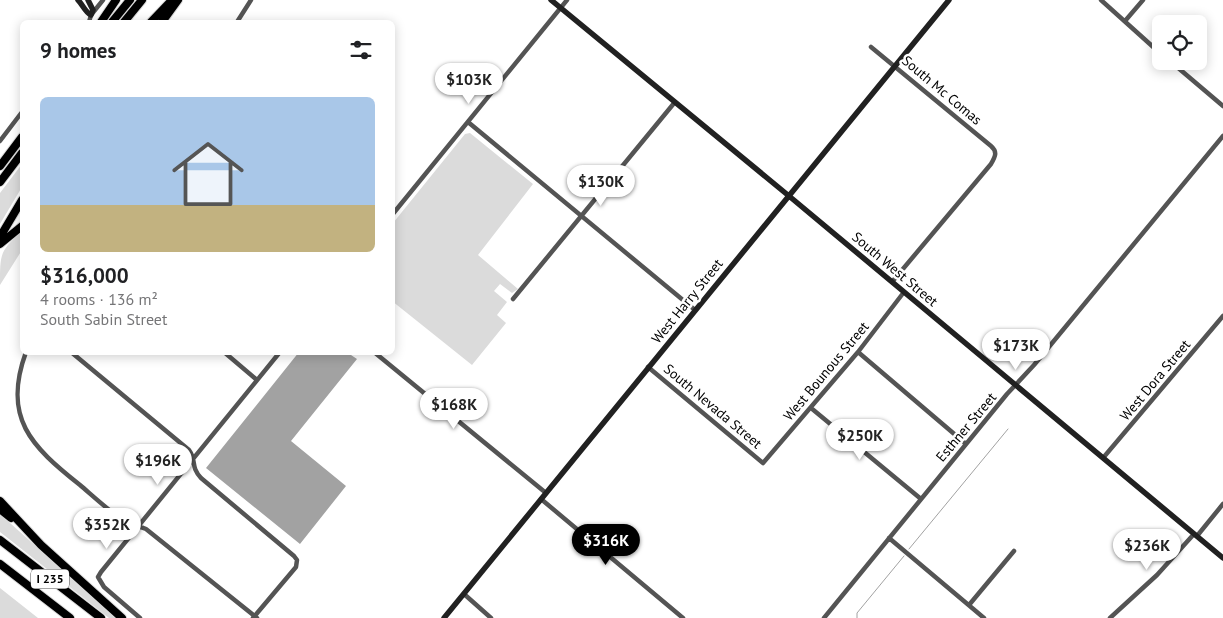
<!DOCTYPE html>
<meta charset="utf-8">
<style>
body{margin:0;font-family:"PT Sans",sans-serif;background:#f6f6f6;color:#202124;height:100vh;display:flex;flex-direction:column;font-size:19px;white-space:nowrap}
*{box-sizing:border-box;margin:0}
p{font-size:16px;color:#757577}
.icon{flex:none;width:28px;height:28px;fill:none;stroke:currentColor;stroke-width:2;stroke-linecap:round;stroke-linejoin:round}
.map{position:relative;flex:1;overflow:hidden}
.details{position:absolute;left:20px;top:20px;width:375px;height:335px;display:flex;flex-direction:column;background:#fff;border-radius:8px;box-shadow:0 2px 12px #0003}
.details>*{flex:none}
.tools{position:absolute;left:1152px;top:15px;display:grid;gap:10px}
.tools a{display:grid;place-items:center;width:55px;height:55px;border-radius:8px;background:#fff;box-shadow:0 2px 12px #0003;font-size:25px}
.price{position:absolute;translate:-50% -42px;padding:0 11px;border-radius:18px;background:#fff;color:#222;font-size:16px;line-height:32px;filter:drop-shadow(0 1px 2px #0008)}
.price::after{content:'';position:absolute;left:50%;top:30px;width:15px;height:11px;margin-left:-8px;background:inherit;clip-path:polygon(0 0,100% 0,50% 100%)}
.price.current{background:#000;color:#fff}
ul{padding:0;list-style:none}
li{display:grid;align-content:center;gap:10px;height:265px;padding:0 20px}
li span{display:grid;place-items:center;height:155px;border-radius:8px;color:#555}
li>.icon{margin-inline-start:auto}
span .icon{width:90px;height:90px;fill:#fffc;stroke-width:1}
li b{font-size:21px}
h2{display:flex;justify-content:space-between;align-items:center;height:60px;padding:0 20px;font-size:21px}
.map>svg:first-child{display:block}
</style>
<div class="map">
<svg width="1223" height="618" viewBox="0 0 1223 618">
<rect width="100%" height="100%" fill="#fff"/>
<!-- green -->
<path fill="#dbdbdb" d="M470,133L533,184L478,255L518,289L512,293L500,284L494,291L507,302L497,315L506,323L472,365L392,301L393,223L465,134Z
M22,164V187L0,224V193Z
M22,231V250L0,285C0,253 0,251 22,231Z
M0,514L116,618H109L0,532Z
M0,588L38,618H0Z"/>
<!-- water -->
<path fill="#a2a2a2" d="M299,352L348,353L357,359L291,441L346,486L300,544L206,468Z"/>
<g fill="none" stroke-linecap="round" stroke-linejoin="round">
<!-- stream -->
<path stroke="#a2a2a2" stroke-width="1" d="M909,549L1008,429
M857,618V613L904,556"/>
<defs>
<path id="highway" d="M101,22L116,0
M112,22L130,0
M124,22L142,0
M151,22L172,0
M162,22L178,0
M0,166L22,137
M0,182L22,153
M0,237L22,200
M0,244L22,226
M0,501L41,545L122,618
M0,509L11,518
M0,540L101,618
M0,564L70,618"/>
</defs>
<!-- highway casing -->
<use href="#highway" stroke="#dbdbdb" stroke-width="10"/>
<!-- street -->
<path stroke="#545454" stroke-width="4.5" d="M1101,0L1161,54
M1125,21L1143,0
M89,22L91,15L103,0
M237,22L251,0
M871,47L991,146C998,152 995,157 991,164L892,282
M1170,61L1223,106
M468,122L695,310
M0,141L22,112
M392,215L567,0
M513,299L675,102
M26,352C2,418 31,446 80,485C94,497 109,511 124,521C130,525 139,526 146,529L257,618
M71,352L189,450C197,461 190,466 201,478L294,556L297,560L296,567L253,618
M224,352L257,380
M374,352L546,493
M858,352L966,444
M648,367L763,463L858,352L904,292
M811,408L921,499
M1103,458L1223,316
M541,499L683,618
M1197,536L1223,504
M889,538L984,618
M464,594L491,618
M969,605L1014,551
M140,618L104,587L98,577L101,572L280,352
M824,618L1007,394L1034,365L1223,136
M1110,618L1157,575L1194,534"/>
<!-- secondary -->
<path stroke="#212121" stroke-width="5.5" d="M78,0C83,5 85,12 91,15
M88,0L93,10L91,15
M551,0L789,196L1223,558
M444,618L949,0"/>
<!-- highway -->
<use href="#highway" stroke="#000" stroke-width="8"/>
</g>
<g text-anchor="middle" stroke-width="5" stroke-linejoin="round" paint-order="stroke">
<!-- shield labels -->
<rect fill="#fff" stroke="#4c4c4c" stroke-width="1" x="31" y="569.5" width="38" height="19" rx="4"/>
<g font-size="12" font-weight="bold" fill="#000">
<text x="50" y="583">I 235</text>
</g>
<!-- street labels -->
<g font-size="14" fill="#000" stroke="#fff">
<text transform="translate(942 90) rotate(40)" y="5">South Mc Comas</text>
<text transform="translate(895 269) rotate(40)" y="5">South West Street</text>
<text transform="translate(687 301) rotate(-51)" y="5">West Harry Street</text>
<text transform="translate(826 371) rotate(-50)" y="5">West Bounous Street</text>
<text transform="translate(1155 380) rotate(-50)" y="5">West Dora Street</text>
<text transform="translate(713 406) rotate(40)" y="5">South Nevada Street</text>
<text transform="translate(966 427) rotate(-50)" y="5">Esthner Street</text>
</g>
</g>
</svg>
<div class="tools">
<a><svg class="icon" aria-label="locate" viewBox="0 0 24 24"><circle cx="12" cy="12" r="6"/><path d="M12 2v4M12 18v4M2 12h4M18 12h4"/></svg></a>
</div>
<b class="price" style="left:469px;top:105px">$103K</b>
<b class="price" style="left:601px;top:207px">$130K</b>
<b class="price" style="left:1016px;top:371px">$173K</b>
<b class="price" style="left:454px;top:430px">$168K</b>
<b class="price" style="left:860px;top:461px">$250K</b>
<b class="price" style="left:158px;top:486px">$196K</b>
<b class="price" style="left:107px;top:550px">$352K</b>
<b class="price current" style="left:606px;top:566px">$316K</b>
<b class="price" style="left:1147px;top:571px">$236K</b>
<section class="details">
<h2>9 homes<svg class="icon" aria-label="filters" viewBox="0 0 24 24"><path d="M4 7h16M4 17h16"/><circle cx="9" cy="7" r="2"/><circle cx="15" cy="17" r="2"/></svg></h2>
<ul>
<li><span style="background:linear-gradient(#a9c7e8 70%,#c2b280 0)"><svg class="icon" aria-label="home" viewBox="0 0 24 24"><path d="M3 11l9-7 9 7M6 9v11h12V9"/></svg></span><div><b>$316,000</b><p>4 rooms · 136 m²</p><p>South Sabin Street</p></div></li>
</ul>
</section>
</div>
